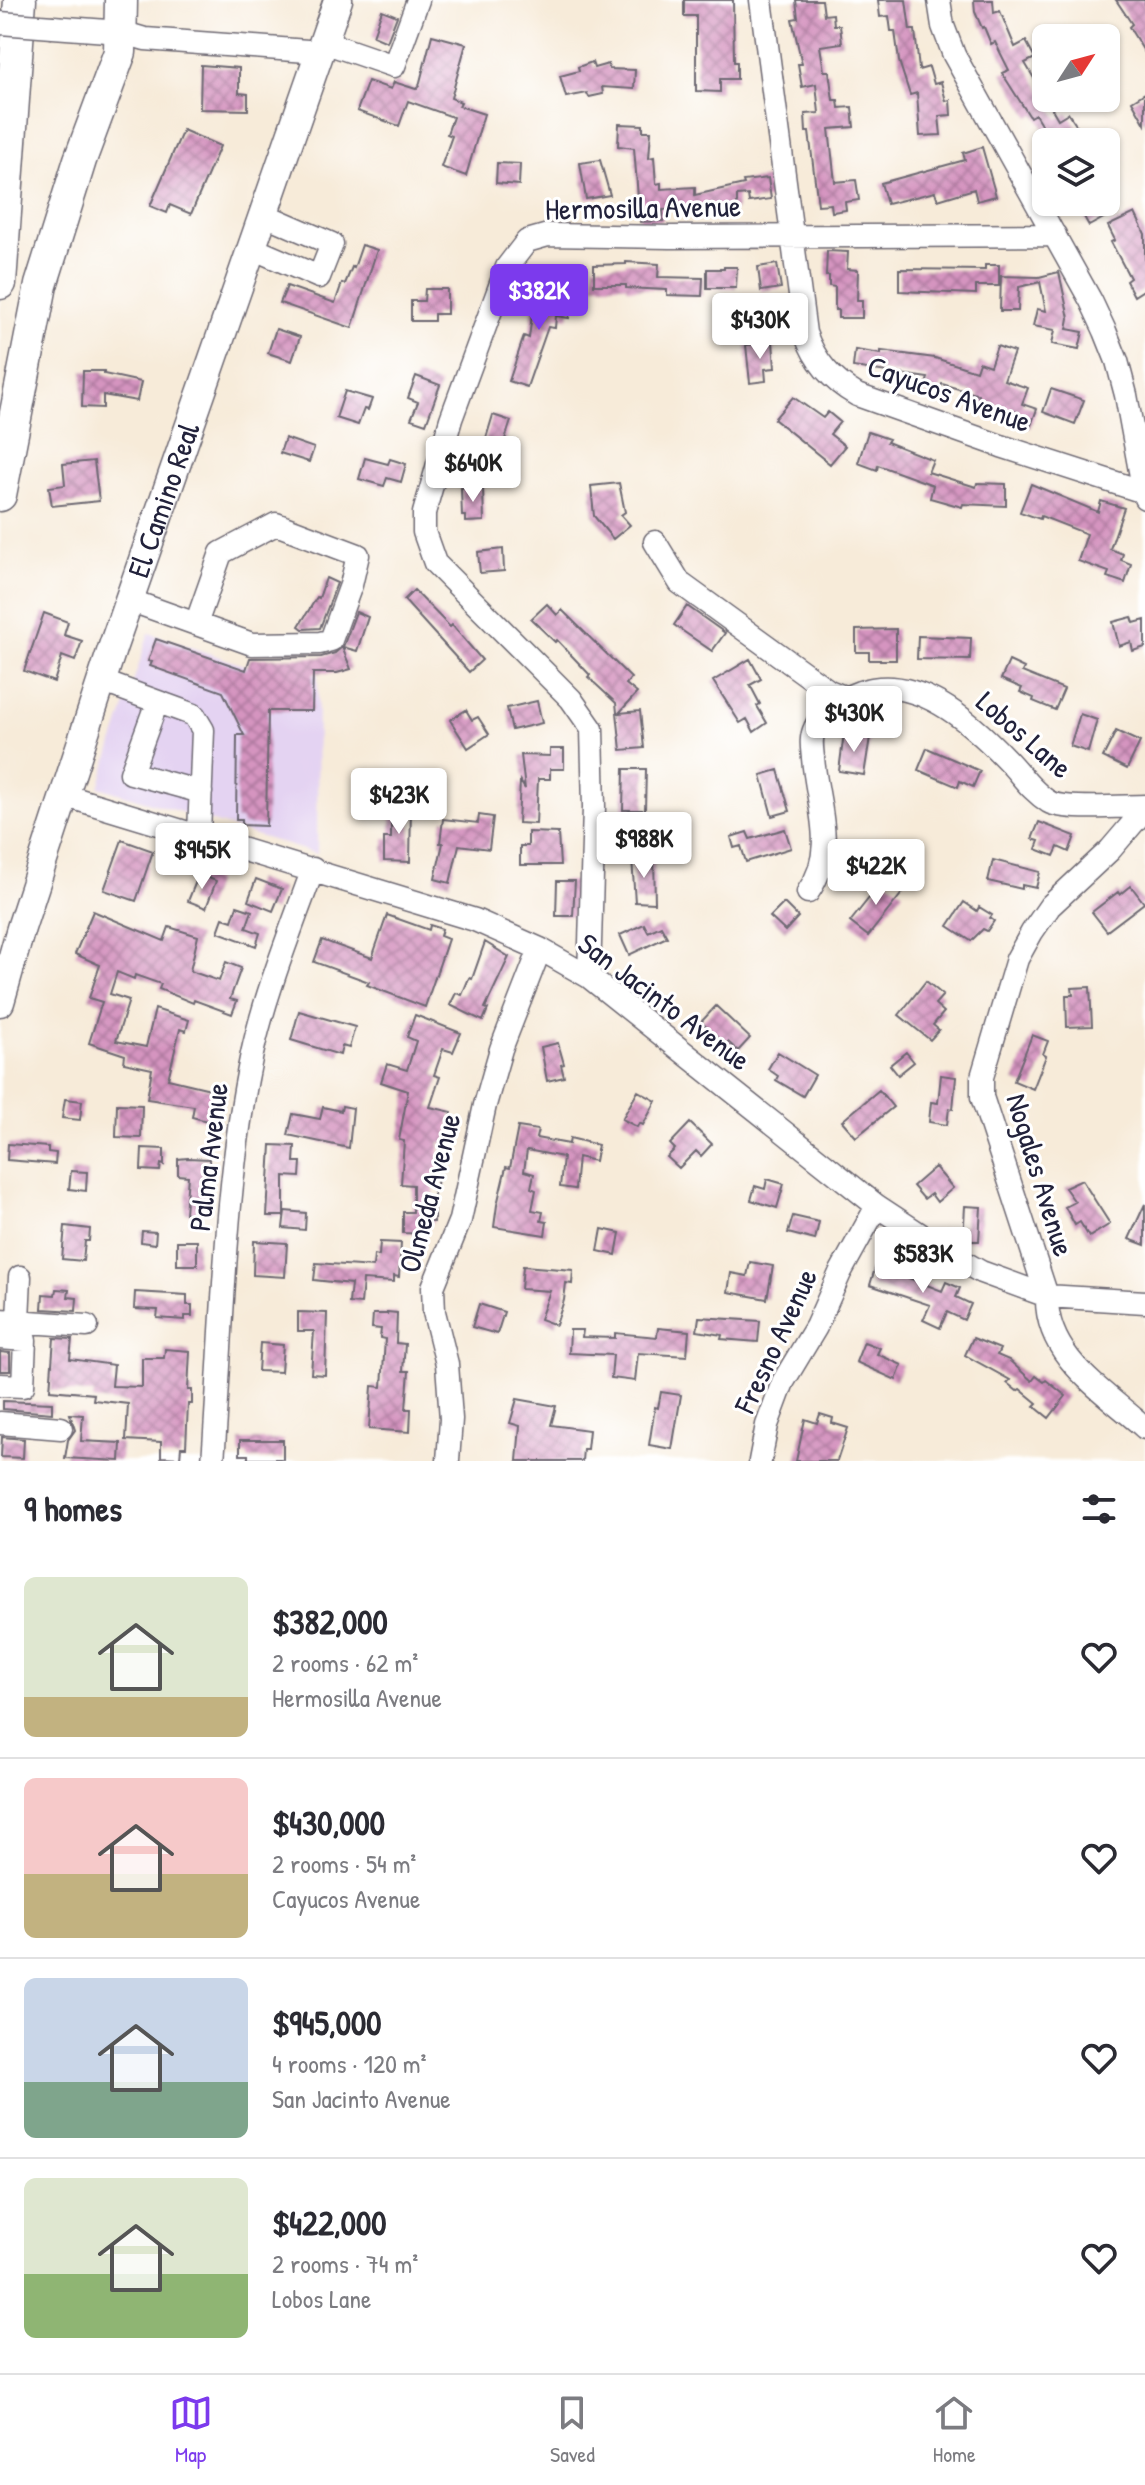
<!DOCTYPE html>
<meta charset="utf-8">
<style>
body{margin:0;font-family:"Patrick Hand",sans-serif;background:#f7f7f7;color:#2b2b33;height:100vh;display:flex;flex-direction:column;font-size:30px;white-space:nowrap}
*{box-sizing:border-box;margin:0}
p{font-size:26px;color:#7c7c81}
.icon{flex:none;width:44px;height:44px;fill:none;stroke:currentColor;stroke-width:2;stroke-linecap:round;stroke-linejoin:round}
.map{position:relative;height:1461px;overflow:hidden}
.drawer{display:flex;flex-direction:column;background:#fff;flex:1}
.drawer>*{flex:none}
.needle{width:52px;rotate:54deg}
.buttons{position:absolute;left:1032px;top:24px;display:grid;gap:16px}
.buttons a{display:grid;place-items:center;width:88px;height:88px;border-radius:12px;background:#fff;box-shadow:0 2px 6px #0004;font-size:40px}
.price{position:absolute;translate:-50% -68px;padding:0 18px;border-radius:8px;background:#fff;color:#222;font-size:26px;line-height:52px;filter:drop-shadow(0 2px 4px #0008)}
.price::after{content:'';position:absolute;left:50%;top:48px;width:24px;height:18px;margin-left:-12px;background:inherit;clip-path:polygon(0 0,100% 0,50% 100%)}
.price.selected{background:#7c3aed;color:#fff}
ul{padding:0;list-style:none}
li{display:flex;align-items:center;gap:24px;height:200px;padding:0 24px}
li+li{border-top:2px solid #e1e1e2}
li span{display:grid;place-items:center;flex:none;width:224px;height:160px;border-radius:12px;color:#555}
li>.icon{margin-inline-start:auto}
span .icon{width:96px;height:96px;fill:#fffc;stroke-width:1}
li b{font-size:34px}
h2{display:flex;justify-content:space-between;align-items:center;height:96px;padding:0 24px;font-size:34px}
.menu{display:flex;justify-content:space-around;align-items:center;height:112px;border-top:2px solid #e1e1e2;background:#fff;font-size:22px;color:#7c7c81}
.menu a{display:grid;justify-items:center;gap:4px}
.menu .selected{color:#7c3aed}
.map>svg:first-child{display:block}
</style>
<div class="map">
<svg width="1145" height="1461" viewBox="0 0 1145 1461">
<defs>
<pattern id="building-cross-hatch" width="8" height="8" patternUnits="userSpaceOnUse" patternTransform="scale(2)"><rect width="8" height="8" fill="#d594c0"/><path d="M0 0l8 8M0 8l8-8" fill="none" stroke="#ac789d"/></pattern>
</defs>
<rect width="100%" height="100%" fill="#fff"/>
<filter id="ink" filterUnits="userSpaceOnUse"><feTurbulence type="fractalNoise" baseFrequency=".0125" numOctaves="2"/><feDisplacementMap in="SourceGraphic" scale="16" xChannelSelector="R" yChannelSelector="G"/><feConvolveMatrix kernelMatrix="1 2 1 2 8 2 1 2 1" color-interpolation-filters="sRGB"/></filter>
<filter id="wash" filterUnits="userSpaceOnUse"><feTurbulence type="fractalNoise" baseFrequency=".006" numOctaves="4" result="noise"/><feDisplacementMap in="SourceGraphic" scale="32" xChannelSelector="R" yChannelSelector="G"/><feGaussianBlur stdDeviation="1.8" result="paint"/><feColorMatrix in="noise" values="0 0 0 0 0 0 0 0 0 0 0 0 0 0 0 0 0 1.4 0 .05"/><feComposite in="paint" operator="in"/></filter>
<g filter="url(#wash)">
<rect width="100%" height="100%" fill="#f7ebd9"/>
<!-- built -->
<path fill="#e4d3f2" d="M149,633L264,672L318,674L317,854L99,787Z"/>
<g id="blocks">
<!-- building -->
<path fill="url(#building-cross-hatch)" d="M684,0H733L734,62H737V79H720V92L696,91V16H684Z
M796,0H822L824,15L833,14L834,25H840L842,43L820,46L824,71H829L833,100H838L839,108L852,107L854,127L829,129L835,182L856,180L859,200L845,202L846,210L832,212L831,204L818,205L809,132H806L805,114L819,113L816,84L802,87L798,64H802L792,19L798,18Z
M878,0H906L910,30H915L919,70L929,67L934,84L941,82L946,101L950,100L951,115L939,116L941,135L920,136L917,93L910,95L899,61L895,31H891L889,16L880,17Z
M974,0H993L994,13L1000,11L1015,47L1026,41L1035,58L1025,63L1058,119L1068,113L1078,128L1052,142L1035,114L1030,117L1002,73L1009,70L995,42L991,44L984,27L982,28L975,12Z
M1116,0H1145V53L1129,27L1132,24Z
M382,10L397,16L387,42L373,36Z
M432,35L466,44L451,98L461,102L459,106L484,114L466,176L441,167L452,136L447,134L453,117L408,101L399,126L357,111L368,81L391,89L394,82L416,89L419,86Z
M592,62L594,68L608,64L609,69L635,70L634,89L602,87L603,94L589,97L587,93L566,97L560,76L579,71L578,67Z
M201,65L239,68V93L248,94V110L200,109Z
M1145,93V124L1132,101Z
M619,124L643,125V131H651L649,158L654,157L656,184L661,183V189L695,187V195L744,184L743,181L768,178L771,199L749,202L748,195L737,196V209L713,214L711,208L663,210V221L640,222L634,148L618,146Z
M183,130L220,146L191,214L170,205L167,213L150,206Z
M982,147L996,196L977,201L974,189L938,200L935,192L887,204L881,183L965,160L963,153Z
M600,160L610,195L586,199L580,163Z
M497,163L520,164L519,185L496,183Z
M1076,202H1100L1107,216L1089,226Z
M1135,213L1145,234V289L1134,296L1126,281L1130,278L1111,242L1115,240L1108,226Z
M362,245L377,250L352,328L280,303L287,286L335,303L342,283L345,284L352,267L354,268Z
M827,251L848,252L847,269L858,270L857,300H862V318H838V310H835V287L829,286V276H826Z
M626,262L659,264L658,277L703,278L702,296L667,295V290L626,288V285H594V265L626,264Z
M777,264L781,288L761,291L758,267Z
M985,265H999V286H976V294L899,291V269L985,270Z
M724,267H737L736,288H707V269H724Z
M1059,272L1069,318L1067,329L1083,332L1079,349L1052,344L1055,330L1033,326L1037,309L1046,311L1040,282L1019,287L1018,311H1000L1001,276L1039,277Z
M425,289H447V314H434V321H411V301H424Z
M535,292L573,294L569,318L556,316L555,328L548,327L527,387L509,381L524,336L529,338Z
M276,329L300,337L292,361L268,353Z
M773,342L775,368L765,369L766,381L750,383L746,345Z
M997,346L1014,352L1004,380L1028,388L1022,404L1037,409L1030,428L1015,422L1019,413L996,405L993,414L975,408L979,395L942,384L937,397L923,393L928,378L853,367L855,350L881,354V351L935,358L976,371L979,362L990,366Z
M83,371H104V374L141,382L137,401L103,395V408L82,407Z
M416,376L440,385L426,424L411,419L418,402L408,398Z
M1051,389L1084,400L1075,424L1043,412Z
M345,391L372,399L368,410L364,409L358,425L336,418Z
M793,397L823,418L828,412L840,422L830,434L845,446L830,464L774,419Z
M493,415L511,421L497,464L504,467L499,482L467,470L473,455L480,458Z
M868,432L889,439L887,442L933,460L928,472L976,487L977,483L1006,484V506L963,504L962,507L930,498L933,485L878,465L877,470L858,463Z
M285,438L314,448L309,462L280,453Z
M365,458L388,464L390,459L406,464L401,482L387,478L384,486L359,479Z
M94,461L99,501L52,506L49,487L65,485L63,464Z
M619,483L625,512L621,515L630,525L613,539L594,516L591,486Z
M1031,484L1098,512L1101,501L1124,508L1110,549L1123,554L1121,560L1131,564L1125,583L1107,577L1109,572L1078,561L1087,534L1041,516L1040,519L1020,512Z
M461,488H483L484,521L466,522V516H462Z
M503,549L504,571L480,573L478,552Z
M326,578L337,583L320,628L303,629L299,626L317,597L319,598Z
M414,590L450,627L452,625L482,660L469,672L404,600Z
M547,604L557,615L562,610L631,678L626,684L637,693L619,713L640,711L644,748L621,750L616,703L588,677L590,675L557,640L555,642L531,619Z
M687,606L725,633L712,651L674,625Z
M356,612L368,617L357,651L343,647Z
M44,613L68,622L64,635L82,641L75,661L62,656L54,682L24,671Z
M1132,617L1134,623L1145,620V647L1133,651L1131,642L1119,646L1113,622Z
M896,629V660H869V652H856V630Z
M918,636L971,638L970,660L917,659Z
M156,639L246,670L250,658L321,657L335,653L342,647L351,669L337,673H313L312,711H268L266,826L242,825V820H236L237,735H244L223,692L150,666L152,662L148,661Z
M750,659L761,679L750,685L760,704L757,706L767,723L754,732L747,719L740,723L713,681Z
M1009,661L1024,668L1022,672L1064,689L1055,710L1033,701L1034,698L1020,692L1022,688L1001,679Z
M537,701L542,723L512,730L507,708Z
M466,710L472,720L478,717L489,734L468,748L450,720Z
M1080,714L1097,720L1088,752L1070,746Z
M1116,731L1140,742L1127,769L1103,757Z
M844,733L870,737L864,775L839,771Z
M927,748L980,771L973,787L960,781L958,787L918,770Z
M550,749H564V769H550V779H538L536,824L518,823L520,781L525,789L521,755L550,756Z
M624,769H646L645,810H623Z
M778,770L790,811L772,816L761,775Z
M391,806H411L410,862L384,861V838H391Z
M479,815L493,817L489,849L459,845L450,883L435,879L443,843H440L443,819L478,823Z
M1039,822L1075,836L1069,852L1058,847L1054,856L1036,849L1039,841L1032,839Z
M785,829L791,848L746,862L741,846L734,848L731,837L747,832L750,839Z
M528,832L558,833L560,865H520V846H528Z
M122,840L153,851L136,901L104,890Z
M654,857L655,903L635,902L632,859Z
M993,860L1040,872L1036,888L1022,885V889L988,881Z
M199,874L216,881L206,908L188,901Z
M885,878L903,892L868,936L850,922Z
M256,879L282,889L273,911L248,901Z
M557,881H575L573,916H556Z
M1131,886L1144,903L1107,931L1092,912L1118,892L1120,895Z
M964,902L977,911L979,907L992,915L990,918L994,921L987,931L983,929L971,941L948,926Z
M784,903L798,917L785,931L770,917Z
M237,906L252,911L246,928L260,933L256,946L218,932L223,918L232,921Z
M93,911L164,941L169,927L198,936L190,971L219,981L226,962L241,968L230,999L237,1001L232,1014L194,1000L193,1003L159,989L161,984L135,975L134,979L117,972L110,994L129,1000L116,1041L146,1047L155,1009L189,1020L186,1031L180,1029L168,1079L223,1092L215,1123L192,1117L194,1106L147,1099L152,1069L124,1063L125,1055L89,1043L102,1002L89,998L100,965L75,954Z
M387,915L429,930L430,925L442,929L440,936L448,939L425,1007L367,985L369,982L314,962L322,940L372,958Z
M644,924L648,932L661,926L667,937L629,955L620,935Z
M485,942L509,957L485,1008L488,1009L483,1021L450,1005L456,993L462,995L469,978L472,979Z
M926,981L943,995L935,1004L944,1012L933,1025L939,1030L930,1040L899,1015Z
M1090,987L1092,1026L1067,1027L1066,995H1073L1072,988Z
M716,1006L750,1038L738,1051L728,1042L725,1045L701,1022Z
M299,1011L355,1027L349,1048L342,1046L340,1055L291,1040Z
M415,1015L461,1033L453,1052L443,1049L434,1075L440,1077L430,1107L452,1112L446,1144L440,1143L437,1186H434V1222H427V1234L403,1233V1212H413V1185L401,1184L404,1141L399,1140L408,1091L381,1082L387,1064L407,1070L416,1041L407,1037Z
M1032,1035L1048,1041L1043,1054L1046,1056L1033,1089L1014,1081Z
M558,1043L564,1064L561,1065L564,1077L547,1081L541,1047Z
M778,1052L815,1075L803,1096L776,1080L778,1076L768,1069Z
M906,1052L914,1062L898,1075L890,1065Z
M941,1075L956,1077L953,1109L949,1108L947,1125L929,1122L931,1102L938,1103Z
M879,1090L893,1107L856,1137L842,1121Z
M638,1091L656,1101L643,1125L639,1123L637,1127L622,1119Z
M65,1099L82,1101L80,1120L62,1118Z
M117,1104L142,1105L141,1138L116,1137Z
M342,1106L353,1108L349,1148L288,1135L293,1114L320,1119L323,1107L341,1111Z
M690,1123L712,1144L701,1156L696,1151L679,1168L667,1157L675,1149L670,1144Z
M518,1127L538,1130L536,1138L569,1144L570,1138L598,1145L595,1161L578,1157L575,1189L560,1187L563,1157L527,1150L524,1171L534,1174L531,1188L536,1190L532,1210L543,1212L541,1221L547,1222L545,1235L494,1227L497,1205L506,1167L510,1168Z
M8,1144L48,1147V1152L56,1153L55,1164L7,1160Z
M271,1145L295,1146L294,1162H301L300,1177L284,1176V1216H267Z
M142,1148L164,1149V1165L161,1164L160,1171L141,1170Z
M188,1158L209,1159V1206L198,1205L197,1214L185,1213L188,1176L178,1175V1159Z
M935,1167L953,1188L937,1202L931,1194L924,1199L913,1186Z
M71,1171L87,1172L86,1191L69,1189Z
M767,1179L784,1184L777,1208L751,1200L755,1186L765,1189Z
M1082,1180L1110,1224L1089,1237L1080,1222L1075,1225L1065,1207L1075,1202L1065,1188Z
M1145,1204V1245L1129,1239Z
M965,1206L981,1207L979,1241H963Z
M285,1211L306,1213L305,1230L283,1228Z
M793,1216L819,1222L815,1240L788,1233Z
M65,1226L90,1229L89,1241H85L83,1261L62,1259Z
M602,1229L620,1233L616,1255L598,1251Z
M142,1231L156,1232L155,1244L141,1242Z
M177,1241H197V1265H177Z
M254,1241L287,1243L285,1277L253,1275Z
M380,1242L401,1243L399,1277L394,1276V1282L363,1280L361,1304L349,1303L351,1284L314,1280L316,1263L373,1267L374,1255L379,1256Z
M750,1262L773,1266L767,1299L728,1292L731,1273L747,1276Z
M876,1265L942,1291L946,1282L960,1288L956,1297L971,1304L964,1320L947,1312L940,1328L923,1320L930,1305L870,1285Z
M523,1266L573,1270L572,1284L566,1283L564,1300L556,1325L540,1319L550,1291L521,1289Z
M56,1289L69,1290L68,1297L77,1298L76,1311L42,1309L43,1294L55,1295Z
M135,1292L187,1295V1305H192V1316H185V1320L157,1318L158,1310L134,1309Z
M479,1304L504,1312L497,1334L472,1327Z
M298,1312L327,1313L325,1375L311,1374L314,1331H298Z
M387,1312L397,1313L396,1343L405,1344L403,1371H409L406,1409H411L410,1432L369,1429L372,1386L382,1387L385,1339L380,1338L381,1329L372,1328L373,1314H387Z
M699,1317L760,1321L758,1342L721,1339L722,1335L697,1331Z
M658,1328L689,1331L687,1356L638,1353L635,1381L611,1378L613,1355L569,1353L570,1330H583L582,1337L615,1338V1333L657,1337Z
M54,1338L72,1339L70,1359L114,1365L112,1386L142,1387V1358H164L165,1349L190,1351L188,1390H192V1404H188L186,1447H181L180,1458L161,1457V1442L126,1440L128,1404L93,1400L94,1394L50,1390Z
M973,1338L1000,1349L997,1355L1009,1360L1032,1381L1036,1376L1044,1382L1046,1380L1066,1396L1049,1418L1034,1406L1037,1403L1020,1389L1017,1391L1007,1383L1010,1380L965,1355Z
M864,1342L880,1348L877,1354L902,1365L896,1380L856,1362Z
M260,1343L283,1345L281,1372L258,1371Z
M0,1352L10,1353V1371H0Z
M661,1392L681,1395L672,1449L649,1445L655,1407L658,1408Z
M517,1399L556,1406L551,1425L589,1430L587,1449H583L582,1461H517L520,1426L510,1423Z
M3,1401L52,1403V1413L3,1409Z
M70,1414L83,1415L81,1441L121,1443L120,1461L65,1458L68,1440L75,1430Z
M820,1414L833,1418L832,1423L848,1428L837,1461H796L805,1419L817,1423Z
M2,1437L24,1439L23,1458L1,1457Z
M240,1440H283V1459H248V1455H240Z"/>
</g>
</g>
<g filter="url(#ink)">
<use href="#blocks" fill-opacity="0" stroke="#6d6872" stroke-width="2"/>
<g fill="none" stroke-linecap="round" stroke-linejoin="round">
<defs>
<path id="minor" d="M761,0L805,333C815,361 831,380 857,395L1001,446L1144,492
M939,0L943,26L954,55L1091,301L1105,331L1117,361L1126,395L1145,498
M53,27L121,32L145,39L321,52
M324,42L394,66L418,0
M252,248L319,277L332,244L263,214
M655,542L680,583L829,691L844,697
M129,600L252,644L320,643L331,640L351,585L358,555L276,524L221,553L196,624
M101,681L194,715L203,730L199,835
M157,702L131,773L201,792
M63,795L475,920L540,949L589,977L877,1206L953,1256L981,1272L1047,1296L1145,1302
M1145,809L1110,850L1050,906L1032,932L1017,959L982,1077V1097L1047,1296C1045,1357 1104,1391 1145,1428
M808,892C838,850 817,806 813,758C812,748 810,738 815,728C824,707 839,700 860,692C916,673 970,721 1006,759C1020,773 1031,791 1049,802C1065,811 1124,806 1145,806
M589,977L594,807L592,729L571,699L435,563L424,532V513L451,419L507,267L527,241L548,235L670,237L1055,235
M0,1320L87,1326
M18,1320L20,1277
M0,1338L25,1340L23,1386L0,1385
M0,1423L61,1428
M213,1461C223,1328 224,1184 252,1054C266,991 291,930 313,869
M448,1461L451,1419L447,1364L434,1312L433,1287L460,1220L485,1105L501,1049L540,949
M760,1461L767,1425L783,1382L816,1327L840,1273L877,1206"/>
<g id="major">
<path id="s1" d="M0,1002L21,928L113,646L338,0"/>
</g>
<path id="highway" d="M0,283L20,0
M0,495L41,285L80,160L120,52L121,0"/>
</defs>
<!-- minor casing -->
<use href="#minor" stroke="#6d6872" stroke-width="25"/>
<!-- major casing -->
<use href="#major" stroke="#6d6872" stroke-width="31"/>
<!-- highway casing -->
<use href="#highway" stroke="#6d6872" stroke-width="35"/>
<!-- minor -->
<use href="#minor" stroke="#fff" stroke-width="22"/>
<!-- major -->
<use href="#major" stroke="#fff" stroke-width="28"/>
<!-- highway -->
<use href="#highway" stroke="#fff" stroke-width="32"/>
<defs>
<path id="minor-bridge" d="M0,23L53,27"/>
</defs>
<!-- minor-bridge casing -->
<use href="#minor-bridge" stroke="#6d6872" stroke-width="25" stroke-linecap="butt"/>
<!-- minor-bridge -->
<use href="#minor-bridge" stroke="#fff" stroke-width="22"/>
</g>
</g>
<g text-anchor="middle" stroke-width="6" stroke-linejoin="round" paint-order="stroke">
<!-- street labels -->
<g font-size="30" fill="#22223b" stroke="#fff">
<text transform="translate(643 208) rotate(-1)" y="10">Hermosilla Avenue</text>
<text transform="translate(949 394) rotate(20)" y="10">Cayucos Avenue</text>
<text dy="10" stroke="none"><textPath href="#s1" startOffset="528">El Camino Real</textPath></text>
<text transform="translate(1024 735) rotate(41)" y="10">Lobos Lane</text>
<text transform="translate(664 1002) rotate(37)" y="10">San Jacinto Avenue</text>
<text transform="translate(209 1157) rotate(-83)" y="10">Palma Avenue</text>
<text transform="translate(1040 1175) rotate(73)" y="10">Nogales Avenue</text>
<text transform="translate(430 1193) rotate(-75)" y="10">Olmeda Avenue</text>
<text transform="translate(776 1341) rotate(-65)" y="10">Fresno Avenue</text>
</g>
</g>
</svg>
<div class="buttons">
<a><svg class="needle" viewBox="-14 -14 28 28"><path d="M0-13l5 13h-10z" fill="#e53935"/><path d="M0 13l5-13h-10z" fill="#7c7c81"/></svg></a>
<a><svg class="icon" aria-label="layers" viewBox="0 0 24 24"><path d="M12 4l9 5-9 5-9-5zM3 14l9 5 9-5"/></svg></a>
</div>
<b class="price selected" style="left:539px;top:332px">$382K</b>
<b class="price" style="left:760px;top:361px">$430K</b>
<b class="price" style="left:473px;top:504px">$640K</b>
<b class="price" style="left:854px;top:754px">$430K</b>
<b class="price" style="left:399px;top:836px">$423K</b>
<b class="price" style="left:644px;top:880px">$988K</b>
<b class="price" style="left:202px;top:891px">$945K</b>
<b class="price" style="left:876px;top:907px">$422K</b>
<b class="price" style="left:923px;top:1295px">$583K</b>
</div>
<section class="drawer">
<h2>9 homes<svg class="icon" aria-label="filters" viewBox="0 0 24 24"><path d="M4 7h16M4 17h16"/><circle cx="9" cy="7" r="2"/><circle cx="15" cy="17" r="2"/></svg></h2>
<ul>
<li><span style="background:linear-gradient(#dfe7d0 75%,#c2b280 0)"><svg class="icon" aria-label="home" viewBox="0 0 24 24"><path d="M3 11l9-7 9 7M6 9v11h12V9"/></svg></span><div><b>$382,000</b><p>2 rooms · 62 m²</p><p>Hermosilla Avenue</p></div><svg class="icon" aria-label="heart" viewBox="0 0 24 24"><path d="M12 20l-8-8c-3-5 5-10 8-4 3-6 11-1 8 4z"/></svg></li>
<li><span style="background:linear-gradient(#f6c9c9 60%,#c2b280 0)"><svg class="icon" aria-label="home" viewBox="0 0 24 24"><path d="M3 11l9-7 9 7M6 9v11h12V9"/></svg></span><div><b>$430,000</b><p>2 rooms · 54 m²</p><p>Cayucos Avenue</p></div><svg class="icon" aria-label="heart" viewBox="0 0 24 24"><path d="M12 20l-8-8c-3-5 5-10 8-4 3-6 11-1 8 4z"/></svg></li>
<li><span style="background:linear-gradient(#c9d6e8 65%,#7fa58c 0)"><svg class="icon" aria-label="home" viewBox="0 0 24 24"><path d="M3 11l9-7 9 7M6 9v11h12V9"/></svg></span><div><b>$945,000</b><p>4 rooms · 120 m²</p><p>San Jacinto Avenue</p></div><svg class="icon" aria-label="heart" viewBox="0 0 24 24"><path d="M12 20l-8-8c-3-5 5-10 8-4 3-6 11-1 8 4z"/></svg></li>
<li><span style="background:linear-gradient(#dfe7d0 60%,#8fb573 0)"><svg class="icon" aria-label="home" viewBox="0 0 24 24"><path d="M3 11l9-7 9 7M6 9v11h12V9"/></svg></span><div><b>$422,000</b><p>2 rooms · 74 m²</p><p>Lobos Lane</p></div><svg class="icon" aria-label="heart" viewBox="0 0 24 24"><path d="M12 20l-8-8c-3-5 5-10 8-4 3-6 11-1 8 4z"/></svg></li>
</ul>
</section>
<nav class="menu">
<a class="selected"><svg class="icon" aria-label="map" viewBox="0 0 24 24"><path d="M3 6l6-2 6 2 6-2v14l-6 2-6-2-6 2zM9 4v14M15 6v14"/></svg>Map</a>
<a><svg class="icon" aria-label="saved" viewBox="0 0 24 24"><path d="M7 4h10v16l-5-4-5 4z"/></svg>Saved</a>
<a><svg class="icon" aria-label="home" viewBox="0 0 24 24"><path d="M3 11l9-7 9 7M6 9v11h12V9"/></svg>Home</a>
</nav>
